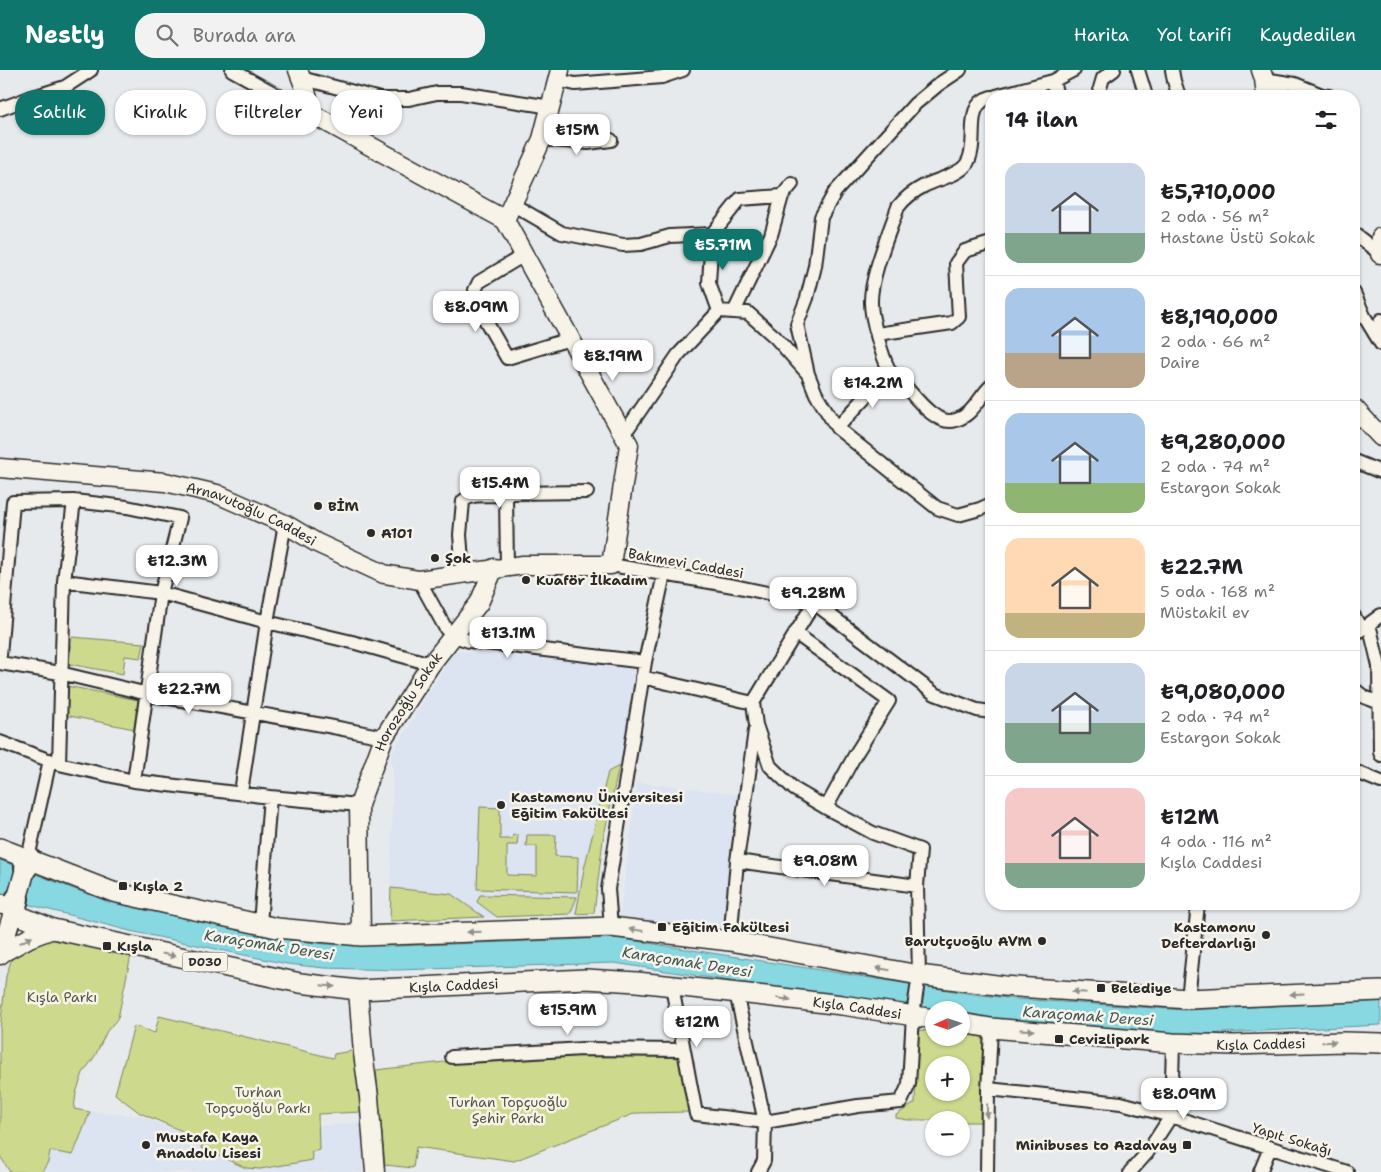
<!DOCTYPE html>
<html lang="tr">
<meta charset="utf-8">
<style>
body{margin:0;font-family:"Shantell Sans",sans-serif;background:#f2f2f2;color:#202124;height:100vh;display:flex;flex-direction:column;font-size:19px;white-space:nowrap}
*{box-sizing:border-box;margin:0}
p{font-size:16px;color:#757577}
.icon{flex:none;width:28px;height:28px;fill:none;stroke:currentColor;stroke-width:2;stroke-linecap:round;stroke-linejoin:round}
.map{position:relative;flex:1;overflow:hidden}
.panel{position:absolute;left:985px;top:20px;width:375px;height:820px;display:flex;flex-direction:column;background:#fff;border-radius:20px;box-shadow:0 1px 4px #0004}
.panel>*{flex:none}
.top-card{position:absolute;left:15px;top:20px;width:475px;height:45px;display:flex;gap:10px}
.needle{width:32px;rotate:267deg}
.controls{position:absolute;left:925px;top:931px;display:grid;gap:10px}
.controls a{display:grid;place-items:center;width:45px;height:45px;border-radius:50%;background:#fff;box-shadow:0 1px 4px #0004;font-size:25px}
.price{position:absolute;translate:-50% -42px;padding:0 11px;border-radius:10px;background:#fff;color:#222;font-size:16px;line-height:32px;filter:drop-shadow(0 1px 2px #0008)}
.price::after{content:'';position:absolute;left:50%;top:30px;width:15px;height:11px;margin-left:-8px;background:inherit;clip-path:polygon(0 0,100% 0,50% 100%)}
.price.selected{background:#0f766e;color:#fff}
ul{padding:0;list-style:none}
li{display:flex;align-items:center;gap:15px;height:125px;padding:0 20px}
li+li{border-top:1px solid #e0e0e0}
li span{display:grid;place-items:center;flex:none;width:140px;height:100px;border-radius:15px;color:#555}
li>.icon{margin-inline-start:auto}
span .icon{width:60px;height:60px;fill:#fffc;stroke-width:1}
li b{font-size:21px}
h2{display:flex;justify-content:space-between;align-items:center;height:60px;padding:0 20px;font-size:21px}
.pill{padding:0 18px;border-radius:20px;background:#fff;box-shadow:0 1px 4px #0004;font-size:18px;line-height:45px}
.pill.selected{background:#0f766e;color:#fff}
header{display:flex;align-items:center;gap:30px;box-sizing:border-box;height:70px;padding:0 25px;background:#0f766e;color:#fff}
header strong{font-size:24px}
nav{display:flex;gap:28px;margin-inline-start:auto;font-size:18px}
.search{width:350px;height:45px;background:#f2f2f2;display:flex;align-items:center;gap:12px;box-sizing:border-box;padding:0 18px;border-radius:20px;color:#757577;font-size:19px}
.map>svg:first-child{display:block}
</style>
<header>
<strong>Nestly</strong>
<div class="search"><svg class="icon" aria-label="search" viewBox="0 0 24 24"><circle cx="10" cy="10" r="6"/><path d="M15 15l6 6"/></svg>Burada ara</div>
<nav><a>Harita</a><a>Yol tarifi</a><a>Kaydedilen</a></nav>
</header>
<div class="map">
<svg width="1381" height="1102" viewBox="0 0 1381 1102">
<rect width="100%" height="100%" fill="#e7eaed"/>
<filter id="ink" filterUnits="userSpaceOnUse"><feTurbulence type="fractalNoise" baseFrequency=".02" numOctaves="2"/><feDisplacementMap in="SourceGraphic" scale="10" xChannelSelector="R" yChannelSelector="G"/><feConvolveMatrix kernelMatrix="1 2 1 2 8 2 1 2 1" color-interpolation-filters="sRGB"/></filter>
<g filter="url(#ink)">
<!-- built -->
<path fill="#dce3f1" d="M454,581L640,597L603,770L594,843L390,851L393,701L390,687Z
M637,712L744,725L725,863L620,847Z
M90,1042L140,1046L259,1091L318,1080V1056L367,1052L368,1102H42L48,1092L50,1081L73,1085Z"/>
<!-- green -->
<path fill="#cdd98d" stroke="#7c825c" fill-rule="evenodd" d="M72,567L144,573L141,588L125,586L123,604L69,594Z
M67,616L138,630L134,659L65,645Z
M619,696L603,770L594,843L576,844L584,799L608,702Z
M480,737L500,738V769H512L513,765H518L517,775H507V805L537,806V776H526L527,765H556L555,786L578,787L577,822L477,819Z
M391,818L451,824L484,847L390,851Z
M480,825L577,827L570,844L497,847L477,832Z
M50,865L131,885L118,948L107,961L95,986L83,1003L76,1023L74,1039L90,1042L73,1085L50,1081L48,1092L42,1102H10L0,1086V959L6,906L13,885Z
M159,946L333,988L334,984L357,980L362,1042L318,1044L319,1080L311,1082L313,1090L260,1099L246,1098L201,1078L203,1070L140,1043L115,1024L134,956L155,963Z
M917,960L934,961V968H961V964L989,968L987,1052H961V1050H908L896,1048V1045L915,1033ZM934,995H961V1022H934Z
M680,982L690,1042L636,1043L514,1091L416,1077L413,1098L385,1095L376,1000L444,992Z"/>
<!-- water -->
<path fill="#87d8e1" stroke="#629398" d="M0,790L74,819L120,834L257,864L291,870L325,874L396,876L616,868L973,924L1016,929L1185,940L1381,931V955L1185,965L961,947V940H934V942L614,893L397,900L324,898L287,894L130,861L0,827Z"/>
<g fill="none" stroke-linecap="round" stroke-linejoin="round">
<defs>
<path id="street" d="M232,0L312,44
M1138,0L1146,26
M1172,0L1174,11L1179,26
M301,8L380,29H409L437,23H461L551,37
M1264,9L1295,14L1322,25L1329,26
M1264,9L1287,26
M558,10L575,14L662,7L683,0
M1100,18L1103,8L1114,0
M996,26L1053,11
M1057,26L1053,11L1074,0
M991,27C961,35 981,73 966,95C957,106 937,109 924,116C914,121 905,128 898,137C889,163 870,208 871,233C871,248 882,286 889,300C892,306 900,311 905,316C916,328 937,357 956,350C973,345 979,327 991,316
M0,39L27,29L65,17L91,0
M542,69L588,73L611,70
M512,134L562,163L623,175L641,174L670,166L712,164
M712,164L740,129L782,126
M712,164L709,213L719,241
M1354,164L1381,184
M524,185L479,212L475,220L483,246L507,288L570,269
M1354,223L1364,246L1381,274
M734,242L771,165L782,126L792,114
M877,264L952,253L959,247L956,193L965,181L991,173
M1377,267L1381,250
M808,304L797,254L807,228L815,196L821,147L835,122L915,34L939,14L960,0
M837,358L890,301
M624,364L678,285L719,241L748,243L775,267L808,304L816,324L837,358L937,438L958,445L980,439L991,434
M1354,391L1381,402
M506,425L507,497
M611,495L739,517L814,533L935,624L977,640L991,642
M463,503L460,465L463,431C476,420 497,429 512,423L587,422
M419,510L446,559L454,566L469,571L645,592
M64,511L161,523L267,552L352,572L431,594
M1354,546L1361,559
M1369,554L1379,596L1380,682L1381,685
M795,563L889,631L855,685L826,738
M1354,565L1381,545
M0,585L13,432L74,431L127,437L180,448L161,523L134,711
M0,593L60,603L148,624L328,656L384,667
M642,607L753,633
M1354,619L1364,627L1380,633
M0,672L59,694L134,711L270,727L359,735
M59,694L64,511L74,431
M1354,701L1381,712
M241,722L267,552L285,454
M28,788L50,690
M737,791L917,816
M260,854L270,727
M611,857L608,819L645,592L664,504
M730,871L737,791L755,660
M672,917L696,1044L765,1052L858,1036L901,1032L909,1014L913,945L919,905L917,816L920,780L873,763L830,740L794,719L770,696L756,655L753,633L814,533
M736,923L765,1052L764,1091L758,1102
M1188,929L1198,834
M452,987L582,979L684,980
M988,1019L1121,1033L1171,1046L1347,1102
M987,1102L988,1022L991,958
M1130,1102L1147,1083L1171,1046L1173,973
M1260,1102L1270,1078"/>
<g id="secondary">
<path d="M1261,0L1264,9L1266,26"/>
<path d="M505,150L542,69L560,0"/>
<path d="M1380,184L1381,167"/>
<path d="M1354,338L1381,367"/>
<path id="s1" d="M0,398L165,412L217,424L285,454L317,473L384,504L419,510L523,495H611L629,375L505,150L312,44L306,21L298,0"/>
<path id="s2" d="M361,866L359,735L384,667L431,594L479,533L494,498"/>
<path d="M0,884L29,868L53,859"/>
<path d="M0,885L15,836"/>
<path d="M358,920L363,983L369,1027L375,1102"/>
</g>
<g id="primary">
<path d="M0,778L113,822L277,858L361,866L611,857L730,871L919,905L1004,916L1188,929L1381,921"/>
<path d="M17,829L26,797"/>
<path id="s3" d="M0,834L15,836L20,846L53,859L300,913L358,920L586,909L637,912L748,924L842,935L934,949"/>
<path id="s4" d="M961,953L991,958L1173,973L1233,975L1344,972L1381,973"/>
</g>
<path id="highway" d="M26,797L28,788
M15,836L17,829"/>
</defs>
<!-- street casing -->
<use href="#street" stroke="#2b2b2b" stroke-width="16"/>
<!-- secondary casing -->
<use href="#secondary" stroke="#2b2b2b" stroke-width="21"/>
<!-- primary casing -->
<use href="#primary" stroke="#2b2b2b" stroke-width="22"/>
<!-- highway casing -->
<use href="#highway" stroke="#2b2b2b" stroke-width="26"/>
<!-- street -->
<use href="#street" stroke="#f7f3e8" stroke-width="12"/>
<!-- secondary -->
<use href="#secondary" stroke="#f7f3e8" stroke-width="18"/>
<!-- primary -->
<use href="#primary" stroke="#f7f3e8" stroke-width="19"/>
<!-- highway -->
<use href="#highway" stroke="#f7f3e8" stroke-width="22"/>
</g>
<!-- one-way arrows -->
<defs><path id="oneway-solid" d="M-6-.8H1V-3.2L6.5 0L1 3.2V.8H-6Z" transform="scale(1.25)"/></defs>
<g fill="#918f8a">
<use href="#oneway-solid" transform="translate(636 860) rotate(-173)"/>
<use href="#oneway-solid" transform="translate(474 862) rotate(178)"/>
<use href="#oneway-solid" transform="translate(26 870) rotate(-26)"/>
<use href="#oneway-solid" transform="translate(169 885) rotate(12)"/>
<use href="#oneway-solid" transform="translate(883 899) rotate(-171)"/>
<use href="#oneway-solid" transform="translate(328 916) rotate(6)"/>
<use href="#oneway-solid" transform="translate(1079 922) rotate(-175)"/>
<use href="#oneway-solid" transform="translate(1297 924) rotate(177)"/>
<use href="#oneway-solid" transform="translate(784 929) rotate(7)"/>
<use href="#oneway-solid" transform="translate(1027 960) rotate(4)"/>
<use href="#oneway-solid" transform="translate(1329 972) rotate(-1)"/>
<use href="#oneway-solid" transform="translate(987 1041) rotate(91)"/>
</g>
</g>
<!-- markers -->
<g fill="#2b2b2b" stroke="#f7f3e8" stroke-width="2">
<circle cx="318" cy="436" r="5"/>
<circle cx="371" cy="463" r="5"/>
<circle cx="435" cy="488" r="5"/>
<circle cx="526" cy="510" r="5"/>
<circle cx="501" cy="735" r="5"/>
<rect x="118" y="811" width="10" height="10" rx="2.5"/>
<rect x="657" y="852" width="10" height="10" rx="2.5"/>
<circle cx="1266" cy="865" r="5"/>
<circle cx="1042" cy="871" r="5"/>
<rect x="102" y="871" width="10" height="10" rx="2.5"/>
<rect x="1096" y="913" width="10" height="10" rx="2.5"/>
<rect x="1054" y="964" width="10" height="10" rx="2.5"/>
<circle cx="146" cy="1075" r="5"/>
<rect x="1182" y="1070" width="10" height="10" rx="2.5"/>
</g>
<g text-anchor="middle" stroke-width="5" stroke-linejoin="round" paint-order="stroke">
<!-- shield labels -->
<rect fill="#f7f3e8" stroke="#686764" stroke-width="1" x="182.5" y="882.5" width="45" height="19" rx="4"/>
<g font-size="12" font-weight="bold" fill="#2b2b2b">
<text x="205" y="896">D030</text>
</g>
<!-- poi labels -->
<g font-size="14" font-weight="bold" fill="#2b2b2b" stroke="#f7f3e8" text-anchor="start">
<text x="328" y="441">BİM</text>
<text x="381" y="468">A101</text>
<text x="445" y="493">Şok</text>
<text x="536" y="515">Kuaför İlkadım</text>
<text x="511" y="732">Kastamonu Üniversitesi<tspan x="511" dy="16">Eğitim Fakültesi</tspan></text>
<text x="133" y="821">Kışla 2</text>
<text x="672" y="862">Eğitim Fakültesi</text>
<text x="1256" y="862" text-anchor="end">Kastamonu<tspan x="1256" dy="16">Defterdarlığı</tspan></text>
<text x="1032" y="876" text-anchor="end">Barutçuoğlu AVM</text>
<text x="117" y="881">Kışla</text>
<text x="1111" y="923">Belediye</text>
<text x="1069" y="974">Cevizlipark</text>
<text x="156" y="1072">Mustafa Kaya<tspan x="156" dy="16">Anadolu Lisesi</tspan></text>
<text x="1177" y="1080" text-anchor="end">Minibuses to Azdavay</text>
</g>
<!-- street labels -->
<g font-size="14" fill="#2b2b2b" stroke="#f7f3e8">
<text dy="5" stroke="none"><textPath href="#s1" startOffset="258">Arnavutoğlu Caddesi</textPath></text>
<text transform="translate(686 493) rotate(10)" y="5">Bakımevi Caddesi</text>
<text dy="5" stroke="none"><textPath href="#s2" startOffset="246">Horozoğlu Sokak</textPath></text>
<text dy="5" stroke="none"><textPath href="#s3" startOffset="469">Kışla Caddesi</textPath></text>
<text dy="5" stroke="none"><textPath href="#s3" startOffset="874">Kışla Caddesi</textPath></text>
<text dy="5" stroke="none"><textPath href="#s4" startOffset="301">Kışla Caddesi</textPath></text>
<text transform="translate(1292 1069) rotate(17)" y="5">Yapıt Sokağı</text>
</g>
<!-- park labels -->
<g font-size="14" fill="#545644" stroke="#f7f3e8">
<text x="62" y="932">Kışla Parkı</text>
<text x="258" y="1027">Turhan<tspan x="258" dy="16">Topçuoğlu Parkı</tspan></text>
<text x="508" y="1037">Turhan Topçuoğlu<tspan x="508" dy="16">Şehir Parkı</tspan></text>
</g>
<!-- water labels -->
<g font-size="15" font-style="italic" fill="#425658" stroke="#f7f3e8">
<text transform="translate(269 875) rotate(9)" y="5">Karaçomak Deresi</text>
<text transform="translate(687 892) rotate(9)" y="5">Karaçomak Deresi</text>
<text transform="translate(1088 946) rotate(4)" y="5">Karaçomak Deresi</text>
</g>
</g>
</svg>
<div class="controls">
<a><svg class="needle" viewBox="-14 -14 28 28"><path d="M0-13l5 13h-10z" fill="#e53935"/><path d="M0 13l5-13h-10z" fill="#757577"/></svg></a>
<a>+</a>
<a>−</a>
</div>
<b class="price" style="left:577px;top:86px">₺15M</b>
<b class="price selected" style="left:723px;top:201px">₺5.71M</b>
<b class="price" style="left:476px;top:263px">₺8.09M</b>
<b class="price" style="left:613px;top:312px">₺8.19M</b>
<b class="price" style="left:873px;top:339px">₺14.2M</b>
<b class="price" style="left:500px;top:439px">₺15.4M</b>
<b class="price" style="left:177px;top:517px">₺12.3M</b>
<b class="price" style="left:813px;top:549px">₺9.28M</b>
<b class="price" style="left:508px;top:589px">₺13.1M</b>
<b class="price" style="left:189px;top:645px">₺22.7M</b>
<b class="price" style="left:825px;top:817px">₺9.08M</b>
<b class="price" style="left:568px;top:966px">₺15.9M</b>
<b class="price" style="left:697px;top:978px">₺12M</b>
<b class="price" style="left:1184px;top:1050px">₺8.09M</b>
<div class="top-card">
<a class="pill selected">Satılık</a>
<a class="pill">Kiralık</a>
<a class="pill">Filtreler</a>
<a class="pill">Yeni</a>
</div>
<section class="panel">
<h2>14 ilan<svg class="icon" aria-label="filters" viewBox="0 0 24 24"><path d="M4 7h16M4 17h16"/><circle cx="9" cy="7" r="2"/><circle cx="15" cy="17" r="2"/></svg></h2>
<ul>
<li><span style="background:linear-gradient(#c9d6e8 70%,#7fa58c 0)"><svg class="icon" aria-label="home" viewBox="0 0 24 24"><path d="M3 11l9-7 9 7M6 9v11h12V9"/></svg></span><div><b>₺5,710,000</b><p>2 oda · 56 m²</p><p>Hastane Üstü Sokak</p></div></li>
<li><span style="background:linear-gradient(#a9c7e8 65%,#b9a48a 0)"><svg class="icon" aria-label="home" viewBox="0 0 24 24"><path d="M3 11l9-7 9 7M6 9v11h12V9"/></svg></span><div><b>₺8,190,000</b><p>2 oda · 66 m²</p><p>Daire</p></div></li>
<li><span style="background:linear-gradient(#a9c7e8 70%,#8fb573 0)"><svg class="icon" aria-label="home" viewBox="0 0 24 24"><path d="M3 11l9-7 9 7M6 9v11h12V9"/></svg></span><div><b>₺9,280,000</b><p>2 oda · 74 m²</p><p>Estargon Sokak</p></div></li>
<li><span style="background:linear-gradient(#ffd9b3 75%,#c2b280 0)"><svg class="icon" aria-label="home" viewBox="0 0 24 24"><path d="M3 11l9-7 9 7M6 9v11h12V9"/></svg></span><div><b>₺22.7M</b><p>5 oda · 168 m²</p><p>Müstakil ev</p></div></li>
<li><span style="background:linear-gradient(#c9d6e8 60%,#7fa58c 0)"><svg class="icon" aria-label="home" viewBox="0 0 24 24"><path d="M3 11l9-7 9 7M6 9v11h12V9"/></svg></span><div><b>₺9,080,000</b><p>2 oda · 74 m²</p><p>Estargon Sokak</p></div></li>
<li><span style="background:linear-gradient(#f6c9c9 75%,#7fa58c 0)"><svg class="icon" aria-label="home" viewBox="0 0 24 24"><path d="M3 11l9-7 9 7M6 9v11h12V9"/></svg></span><div><b>₺12M</b><p>4 oda · 116 m²</p><p>Kışla Caddesi</p></div></li>
</ul>
</section>
</div>
